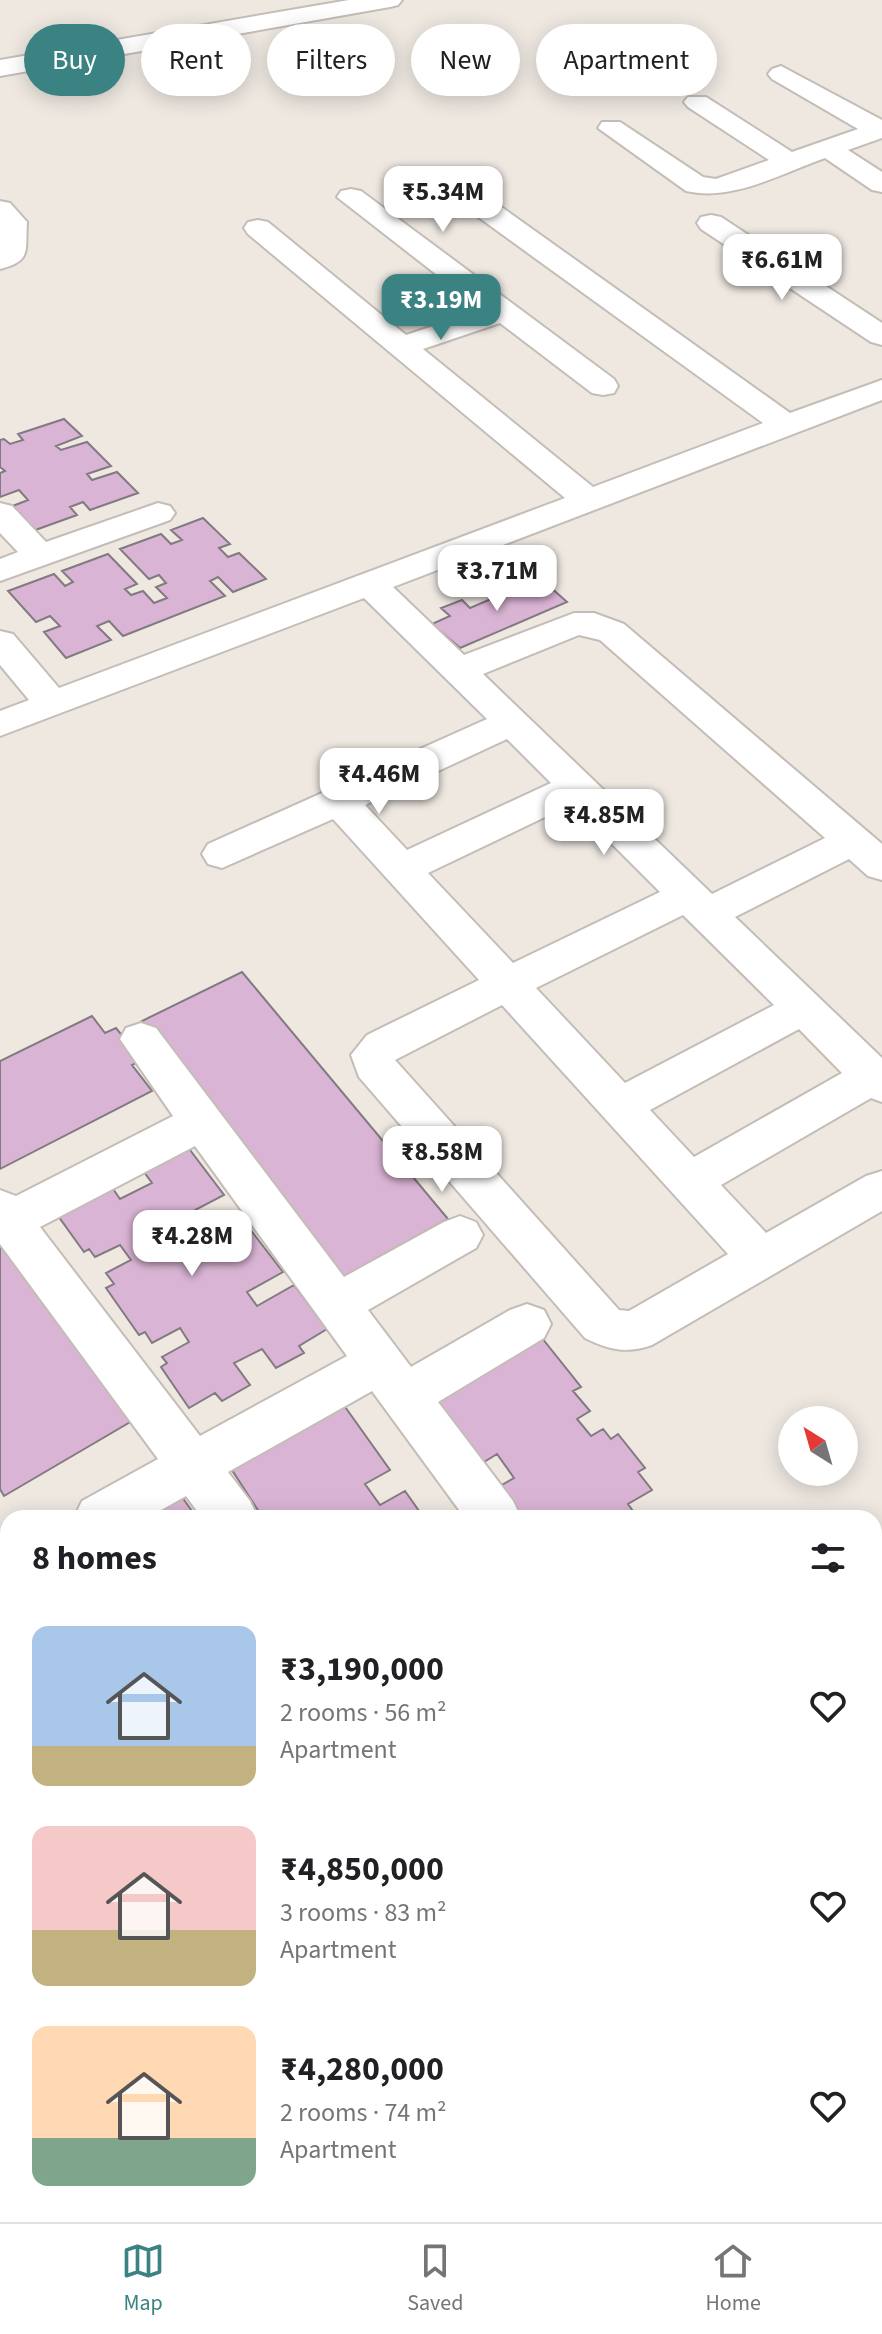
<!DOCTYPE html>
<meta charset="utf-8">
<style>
body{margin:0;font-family:"Source Sans 3",sans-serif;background:#f6f6f6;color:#202124;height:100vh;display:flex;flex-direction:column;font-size:30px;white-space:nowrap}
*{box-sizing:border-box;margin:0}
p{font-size:26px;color:#757577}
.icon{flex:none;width:44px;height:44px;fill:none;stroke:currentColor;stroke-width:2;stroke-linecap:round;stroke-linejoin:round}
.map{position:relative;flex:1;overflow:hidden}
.side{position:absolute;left:0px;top:1510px;width:882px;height:712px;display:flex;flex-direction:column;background:#fff;border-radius:24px 24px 0 0;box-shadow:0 4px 20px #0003}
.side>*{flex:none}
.hud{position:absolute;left:24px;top:24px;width:834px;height:72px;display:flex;gap:16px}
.needle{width:52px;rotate:323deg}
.buttons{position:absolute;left:778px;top:1406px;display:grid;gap:16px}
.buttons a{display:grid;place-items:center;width:80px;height:80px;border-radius:50%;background:#fff;box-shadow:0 4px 20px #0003;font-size:40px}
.price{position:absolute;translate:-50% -68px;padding:0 18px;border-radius:16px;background:#fff;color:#222;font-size:26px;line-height:52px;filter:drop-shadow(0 2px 4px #0008)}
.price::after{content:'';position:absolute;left:50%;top:48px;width:24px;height:18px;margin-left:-12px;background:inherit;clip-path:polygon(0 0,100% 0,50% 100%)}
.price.current{background:#3b8383;color:#fff}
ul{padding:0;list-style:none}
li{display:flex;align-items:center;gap:24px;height:200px;padding:0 32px}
li span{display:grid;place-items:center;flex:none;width:224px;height:160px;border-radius:16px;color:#555}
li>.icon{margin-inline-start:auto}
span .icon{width:96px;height:96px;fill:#fffc;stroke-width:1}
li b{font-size:34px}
h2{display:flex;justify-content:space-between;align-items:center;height:96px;padding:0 32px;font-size:34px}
.pill{padding:0 28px;border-radius:36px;background:#fff;box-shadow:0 4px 20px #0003;font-size:28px;line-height:72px}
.pill.current{background:#3b8383;color:#fff}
.dock{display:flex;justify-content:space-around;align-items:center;height:112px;border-top:2px solid #e0e0e0;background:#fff;font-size:22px;color:#757577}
.dock a{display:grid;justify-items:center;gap:4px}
.dock .current{color:#3b8383}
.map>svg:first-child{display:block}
</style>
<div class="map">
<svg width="882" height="2222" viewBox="0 0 882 2222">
<rect width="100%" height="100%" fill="#eee8e1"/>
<!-- building -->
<path fill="#dab4d4" stroke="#817a80" stroke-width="2" d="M64,419L82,436L56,446L61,450L87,442L111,466L87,474L92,480L117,472L138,493L90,510L83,502L70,507L77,515L27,533L5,509L28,500L19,490L0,497V473L5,471L0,467V440L4,439L10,444L23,440L18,434Z
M203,518L230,544L219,548L228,557L239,553L266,579L233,592L218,577L210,581L225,596L123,636L109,621L97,626L111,640L66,658L44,632L60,626L50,616L36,622L8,591L54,574L65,586L73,582L62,571L108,554L137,584L125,589L131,595L143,591L154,603L167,598L156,587L166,583L159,575L149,579L120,549L161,534L171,544L182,540L171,530Z
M540,578L567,602L460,648L432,624L450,616L441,608L462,600L470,608Z
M242,972L448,1219L341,1278L142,1021Z
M92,1016L105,1033L116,1028L142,1060L132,1065L152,1091L0,1169V1061Z
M187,1146L224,1195L174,1221L187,1237L236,1211L283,1272L247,1292L257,1306L294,1285L327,1329L299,1346L304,1353L276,1368L262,1349L234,1363L250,1385L222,1401L215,1393L189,1408L161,1367L167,1363L162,1357L189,1342L180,1328L152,1343L145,1332L139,1335L106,1288L114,1284L106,1273L131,1260L120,1245L95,1257L89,1249L84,1252L56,1213L109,1183L120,1199L152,1183L141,1168Z
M0,1232L132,1421L4,1496L0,1489Z
M542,1338L581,1387L573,1391L590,1411L577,1419L591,1436L603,1429L611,1439L618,1434L645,1468L638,1472L652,1490L628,1504L638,1518H504L493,1490L514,1478L497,1454L476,1467L422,1406Z
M343,1404L390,1470L365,1484L380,1505L405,1491L424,1518H263L230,1467Z
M174,1486L197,1518H107Z"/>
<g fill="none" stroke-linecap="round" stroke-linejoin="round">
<defs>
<path id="minor" d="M349,0H402L398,5L390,7L0,76V60Z
M781,66L882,120V138L848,150L882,172V192L872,190L825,158C782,173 732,202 686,191L598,128L602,122H620L703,177L716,179L769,160L688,107L684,102L688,97H706L792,152L858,129L772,79L768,74L772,69Z
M448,174L458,176L790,413L882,380V400L393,587L464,655L574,613H594L624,624L882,844V880L868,876L849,859L735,917L882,1058V1102L871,1098L721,1185L766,1233L866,1176L882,1171V1211L652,1345C626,1354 609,1350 585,1338L359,1077L351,1055L367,1035L479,980L333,819L222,868L208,864L202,854L208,844L487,719L364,598L0,736V711L29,700L0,665V631L13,634L59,688L565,498L248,234L244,228L248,222L258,220L268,222L406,335L482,310L337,197L341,191L351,189L361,191L614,379L618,386L614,393L603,395L592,393L500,323L423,349L593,487L763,423L438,188L434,182L438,176ZM579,635L600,640L825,838L712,894L483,674ZM507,739L551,783L407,850L365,805ZM572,804L660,892L513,963L428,873ZM683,915L774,1005L625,1083L536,988ZM502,1005L728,1254L629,1311L619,1310L395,1060ZM799,1029L842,1073L694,1157L650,1110Z
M0,201L10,203L27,222C25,251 32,261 0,269Z
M711,215L721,217L882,323V345L871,342L701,229L697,223L701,217Z
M0,503L12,506L46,542L158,503L170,506L175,513L170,520L0,581V559L18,552L0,533Z
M141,1023L156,1028L344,1277L444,1222L460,1216L476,1222L483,1235L476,1248L368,1310L411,1367L510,1310L527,1304L544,1310L551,1324L544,1338L438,1402L513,1501L521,1518H465L372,1391L228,1472L250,1501L258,1518H202L186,1496L147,1518H74L82,1501L158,1459L0,1244V1190L16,1196L173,1116L120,1039L126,1028ZM195,1146L347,1356L200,1436L40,1227Z
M8,1545V1595L0,1598V1548Z"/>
<path id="tertiary" d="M0,1723L8,1726V1793L0,1789Z
M0,1917L8,1921V1992L0,1988Z
M109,2214H174L177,2222H112Z
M225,2214H290L293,2222H228Z"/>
</defs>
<!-- minor casing -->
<use href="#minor" stroke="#c4bdb7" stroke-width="4"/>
<!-- tertiary casing -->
<use href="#tertiary" stroke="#c4bdb7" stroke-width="4"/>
<!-- minor -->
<use href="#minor" fill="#fff" fill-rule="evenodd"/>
<!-- tertiary -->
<use href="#tertiary" fill="#fff" fill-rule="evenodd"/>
</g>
</svg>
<div class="buttons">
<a><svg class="needle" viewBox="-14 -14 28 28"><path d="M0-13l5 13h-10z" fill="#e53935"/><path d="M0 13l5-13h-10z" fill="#757577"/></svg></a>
</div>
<b class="price" style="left:443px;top:234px">₹5.34M</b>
<b class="price" style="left:782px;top:302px">₹6.61M</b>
<b class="price current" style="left:441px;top:342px">₹3.19M</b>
<b class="price" style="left:497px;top:613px">₹3.71M</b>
<b class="price" style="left:379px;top:816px">₹4.46M</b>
<b class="price" style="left:604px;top:857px">₹4.85M</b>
<b class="price" style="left:442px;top:1194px">₹8.58M</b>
<b class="price" style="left:192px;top:1278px">₹4.28M</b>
<div class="hud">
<a class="pill current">Buy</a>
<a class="pill">Rent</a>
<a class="pill">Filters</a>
<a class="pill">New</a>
<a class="pill">Apartment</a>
</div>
<section class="side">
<h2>8 homes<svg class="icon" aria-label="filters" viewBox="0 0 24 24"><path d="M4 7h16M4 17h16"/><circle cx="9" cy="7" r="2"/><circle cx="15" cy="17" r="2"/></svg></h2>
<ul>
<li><span style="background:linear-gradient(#a9c7e8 75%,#c2b280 0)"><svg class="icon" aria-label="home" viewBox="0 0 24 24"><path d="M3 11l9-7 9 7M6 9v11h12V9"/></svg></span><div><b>₹3,190,000</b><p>2 rooms · 56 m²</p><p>Apartment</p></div><svg class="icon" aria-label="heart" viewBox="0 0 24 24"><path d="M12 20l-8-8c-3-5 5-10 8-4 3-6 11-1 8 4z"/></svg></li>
<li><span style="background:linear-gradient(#f6c9c9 65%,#c2b280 0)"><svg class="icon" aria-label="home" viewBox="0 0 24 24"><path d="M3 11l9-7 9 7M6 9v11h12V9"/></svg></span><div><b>₹4,850,000</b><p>3 rooms · 83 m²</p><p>Apartment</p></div><svg class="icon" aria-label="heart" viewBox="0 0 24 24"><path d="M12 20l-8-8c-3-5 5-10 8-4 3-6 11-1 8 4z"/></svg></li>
<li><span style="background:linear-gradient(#ffd9b3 70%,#7fa58c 0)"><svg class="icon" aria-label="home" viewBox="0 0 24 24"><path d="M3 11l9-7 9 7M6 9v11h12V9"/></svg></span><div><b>₹4,280,000</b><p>2 rooms · 74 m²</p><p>Apartment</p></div><svg class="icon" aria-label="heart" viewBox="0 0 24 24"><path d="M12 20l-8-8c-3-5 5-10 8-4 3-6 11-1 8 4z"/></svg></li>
</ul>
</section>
</div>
<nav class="dock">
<a class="current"><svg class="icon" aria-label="map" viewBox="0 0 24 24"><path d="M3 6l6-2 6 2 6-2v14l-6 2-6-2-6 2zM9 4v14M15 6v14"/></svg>Map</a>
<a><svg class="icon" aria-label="saved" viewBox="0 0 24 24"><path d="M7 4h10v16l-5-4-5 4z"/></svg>Saved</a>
<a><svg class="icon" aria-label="home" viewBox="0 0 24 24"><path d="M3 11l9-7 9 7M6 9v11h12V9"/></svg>Home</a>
</nav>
